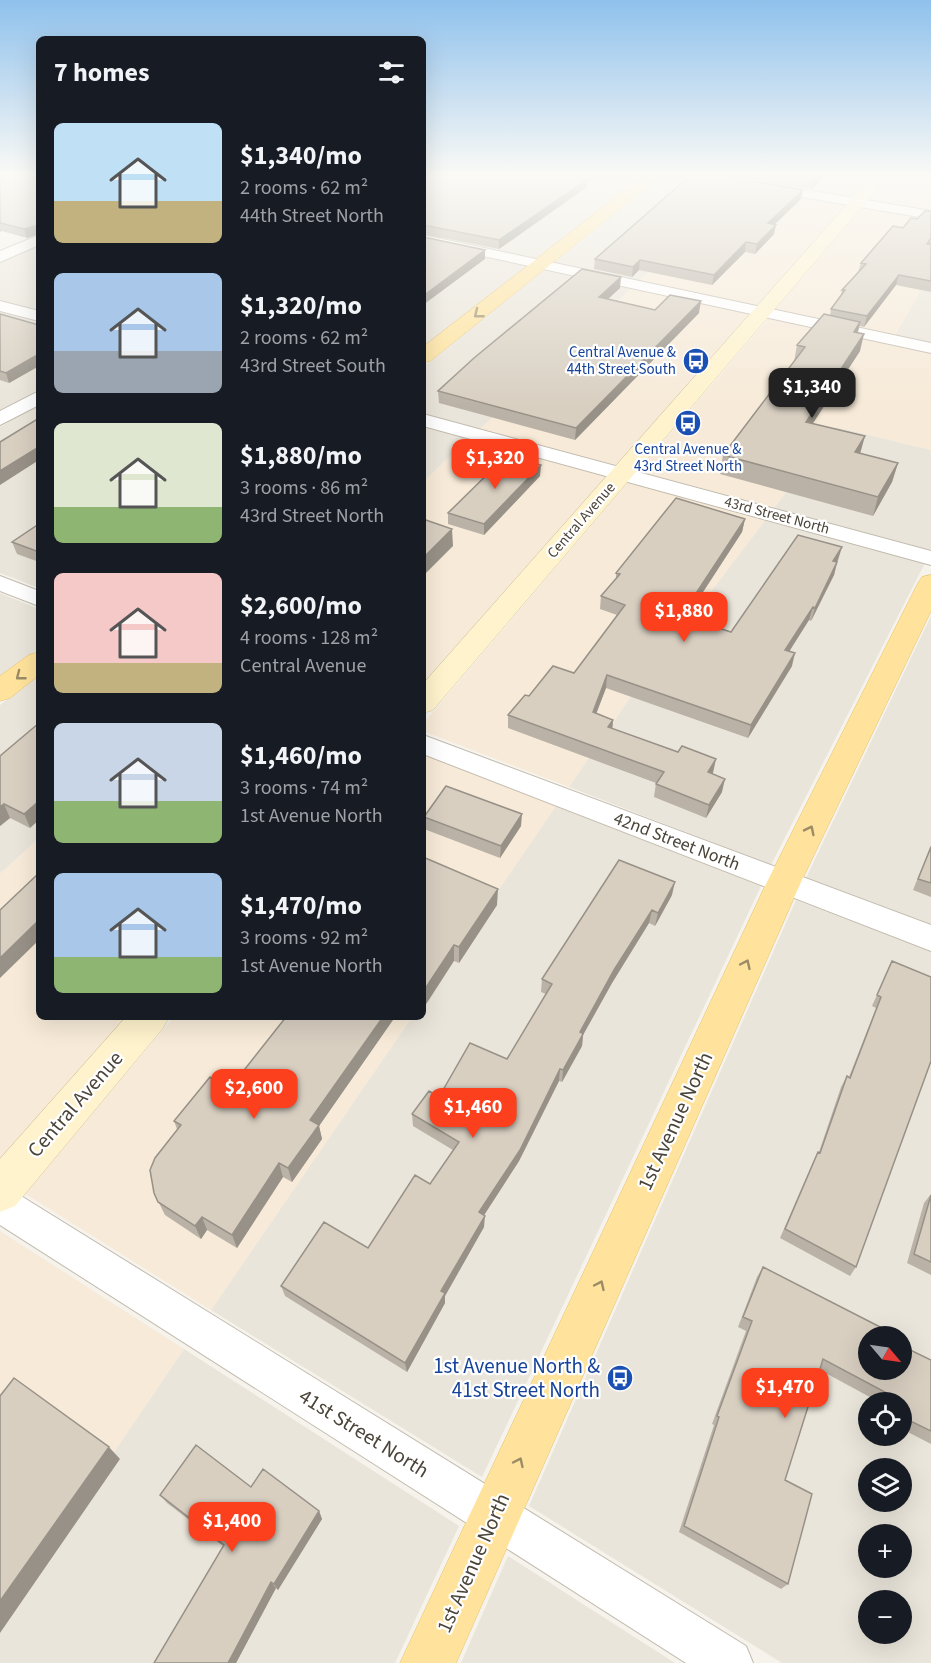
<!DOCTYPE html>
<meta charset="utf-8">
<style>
body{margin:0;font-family:"Source Sans 3",sans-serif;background:#242831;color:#f1f3f6;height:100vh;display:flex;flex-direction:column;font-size:22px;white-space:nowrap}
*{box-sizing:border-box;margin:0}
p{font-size:20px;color:#9ea1a6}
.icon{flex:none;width:33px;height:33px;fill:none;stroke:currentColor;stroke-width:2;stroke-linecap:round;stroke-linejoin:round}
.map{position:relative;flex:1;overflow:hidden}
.panel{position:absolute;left:36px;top:36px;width:390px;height:984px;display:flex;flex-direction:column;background:#171b24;border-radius:9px;box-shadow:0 6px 24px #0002}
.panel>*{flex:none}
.needle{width:39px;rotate:119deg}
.controls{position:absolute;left:858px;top:1326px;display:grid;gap:12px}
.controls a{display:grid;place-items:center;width:54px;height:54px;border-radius:50%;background:#171b24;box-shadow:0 6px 24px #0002;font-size:30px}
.price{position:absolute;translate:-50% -51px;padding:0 14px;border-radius:12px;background:#fc3f1d;color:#fff;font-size:20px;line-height:39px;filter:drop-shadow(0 2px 3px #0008)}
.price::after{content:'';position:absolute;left:50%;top:36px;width:18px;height:14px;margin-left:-9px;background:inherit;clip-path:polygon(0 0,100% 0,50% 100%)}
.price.current{background:#222;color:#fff}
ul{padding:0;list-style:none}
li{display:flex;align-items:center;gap:18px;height:150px;padding:0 18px}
li span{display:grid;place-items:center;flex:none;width:168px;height:120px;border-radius:9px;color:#555}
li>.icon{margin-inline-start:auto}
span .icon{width:72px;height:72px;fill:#fffc;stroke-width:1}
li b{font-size:26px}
h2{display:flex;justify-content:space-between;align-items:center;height:72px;padding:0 18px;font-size:26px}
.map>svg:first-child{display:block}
</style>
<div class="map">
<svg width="931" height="1663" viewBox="0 0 931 1663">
<rect width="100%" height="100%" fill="#f6f3ec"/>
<!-- residential -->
<path fill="#eae5da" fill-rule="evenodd" d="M423,175H645L535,260L423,236Z
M663,175H682L743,185L638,282L552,264Z
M39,243V311L0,301V262Z
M423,243L528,266L423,348Z
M545,269L631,289L479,430L423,415V367Z
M921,290L931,292V344L894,337Z
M0,311L39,321V389L0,412Z
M39,404V588L0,573V427Z
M423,426L469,439L423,482Z
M836,427L931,450V551L774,508Z
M766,519L925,563L771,865L569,787L629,699Z
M0,593L39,609V648L0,678Z
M931,616V925L806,878Z
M39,674V838L0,874V705Z
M556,806L761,886L482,1477L211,1310L412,1017H423V1000Z
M796,900L931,952V1663H782L529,1506ZM868,1336H902V1370H868ZM868,1402H902V1436H868ZM868,1468H902V1502H868ZM868,1534H902V1568H868ZM868,1600H902V1634H868Z
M184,1349L459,1526L395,1663H0V1620Z
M508,1556L675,1663H461Z"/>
<!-- commercial -->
<path fill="#f7ead8" d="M754,175H872L850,199L748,181Z
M890,175H931V213L867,202Z
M743,185L846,204L755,307L638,282Z
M863,206L931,218V292L921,290L894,337L774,311Z
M631,289L749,314L616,465L479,430Z
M769,318L931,353V450L836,427L774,508L638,471Z
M469,439L607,475L423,683V482Z
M629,481L766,519L629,699L569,787L423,731V724Z
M423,754L556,806L423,1000Z
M39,838V1017H128L0,1163V874Z
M174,1017H412L211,1310L24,1193Z
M0,1231L184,1349L0,1620Z"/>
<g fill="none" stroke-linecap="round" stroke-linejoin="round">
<defs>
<path id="street" d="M689,175H717L931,211V219L696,179Z
M39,235V245L0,262V251Z
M423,235L931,343V353L423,243Z
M0,301L39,311V321L0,311Z
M39,391V405L0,425V411Z
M423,414L931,551V565L423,426Z
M0,576L39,591V606L0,591Z
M423,735L931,925V951L423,754Z
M0,1186L13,1191L746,1646L753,1663H686L0,1225Z"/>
<path id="secondary" d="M873,175H889L433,710L423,713V684Z
M126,1017H169L163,1028L15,1206L0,1212V1159Z"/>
<path id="primary" d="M645,175H662L430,361L423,363V347Z
M931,575V611L801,882L456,1663H400L767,882L918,583L922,577Z
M39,652V675L10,698L0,701V676L29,655Z"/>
</defs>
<!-- street casing -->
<use href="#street" stroke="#c2bbae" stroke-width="2"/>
<!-- secondary casing -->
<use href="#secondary" stroke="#d6c79b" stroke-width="1"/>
<!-- primary casing -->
<use href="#primary" stroke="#e6c16a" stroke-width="1"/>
<!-- street -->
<use href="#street" fill="#fff" fill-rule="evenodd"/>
<!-- secondary -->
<use href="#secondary" fill="#fff3cd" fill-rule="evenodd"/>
<!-- primary -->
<use href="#primary" fill="#ffe39c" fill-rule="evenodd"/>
</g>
<!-- wall -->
<path fill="#bab2a6" d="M0,175H39V234L27,238L2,231L0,232Z
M423,175H599L587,183V187L499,249L423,234Z
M728,175H825L812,189Z
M801,199L775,224L774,234L755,254L745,252L712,285L639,270L632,277L594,269L595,259Z
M931,211V292L896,285L864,327L860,326L858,332L860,351L813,423L860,454L898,463L892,482L873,516L720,474L723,455L794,362L797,345L830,316L831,309L841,295L842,290L858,272L861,263L903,228Z
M620,288L608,299L655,310L699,313L575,440L439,403L438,391Z
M0,314L39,325V366L9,383L0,380Z
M540,476L484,535L448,524V513Z
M745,519L742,532L686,618L731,632L838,560L834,575L811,621L809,620L789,651L792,666L748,738L606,688L596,713L613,720L612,729L713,773L712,774L722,792L706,818L654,797L656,783L508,728V715L529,696L574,673L617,615L600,609L601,596L616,579V573Z
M39,524V562L17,554L12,542Z
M0,756L30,828L10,818L0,826Z
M424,817L521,826L500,858L424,829Z
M931,845V897L913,890Z
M423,857L497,905L459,963L454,961Z
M672,895L655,926L649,923L612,983L583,1035L582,1046L562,1082L559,1081L519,1161L484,1215V1227L445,1296V1303L407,1372L285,1296L281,1286L368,1248L430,1184L453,1150L413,1126L412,1114L439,1097L507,1059L546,994L541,992L542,979Z
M892,961L856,1267L850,1276L780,1238L813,1162L818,1152H819L841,1087L847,1076L849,1077L876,1008L872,1006Z
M286,1017H395L319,1126L322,1139L292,1182L283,1177L237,1248L207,1230L201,1239L165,1215L154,1193L177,1129L174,1121L230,1088Z
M931,1194V1275L907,1263L924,1203Z
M763,1267L868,1336L931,1360V1444L902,1429V1402H879L820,1370L785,1480L788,1584L781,1589L679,1532L714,1425L712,1424L746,1331L738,1327L757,1277Z
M251,1487L319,1511L322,1519L278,1590L276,1588L236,1663H154L223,1546L167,1503L160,1495Z"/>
<!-- shaded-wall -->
<path fill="#979187" d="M589,175H599L587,183V187L499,249V240Z
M818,175H825L812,189L814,178Z
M803,190L801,199L766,233L768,223Z
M38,225L39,234L27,238L24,229Z
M776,225L774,234L755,254L757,244Z
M746,242L745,252L712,285L714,275Z
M485,250V259L423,305V296Z
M640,260L639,270L632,277L633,267Z
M899,275L896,285L864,327L867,316Z
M621,277L620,288L598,308L599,297Z
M701,301L699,313L575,440L576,428Z
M860,322L856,339L854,332Z
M864,334L860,351L802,440L806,422Z
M39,354V366L9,383L6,373Z
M865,436L860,454L855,452Z
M37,448L39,453V460L0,485V471Z
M898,463L892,482L873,516L878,497Z
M541,465L540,476L484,535V524Z
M745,519L742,532L679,629L681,616Z
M452,529L453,546L423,576V558Z
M842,547L838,560L830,574L833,561Z
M837,562L834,575L811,621L815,608Z
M813,607L809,620L782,663L785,650Z
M795,653L792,666L748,738L751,725Z
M607,675L606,688L592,725L593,712Z
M613,720L612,733L608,727Z
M716,759L713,773L705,785L708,772Z
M725,779L722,792L706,818L709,805Z
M39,801V820L30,828L24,814Z
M4,804L10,818L0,826V807Z
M522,814L521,826L500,858L501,846Z
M675,882L672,895L655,926L658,913Z
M498,889L497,905L459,963V947Z
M652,910L649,923L612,983L583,1035L582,1046L562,1082L563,1070L580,1032L614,970Z
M39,920V940L0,978V958Z
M454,945V961L423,1009V992Z
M383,1017H395L319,1126L322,1139L292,1182L288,1168L310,1120Z
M560,1069L559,1081L519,1161L479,1223V1212Z
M279,1163L283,1177L237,1248L232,1235Z
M485,1216L484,1227L445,1296V1303L407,1372L405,1363L441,1291Z
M202,1217L207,1230L201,1239L195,1226Z
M109,1447L120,1459L0,1633V1601Z
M319,1511L322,1519L278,1590L274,1584Z
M271,1582L276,1588L236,1663H228Z"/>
<!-- building -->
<path fill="#d8cfc1" stroke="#979187" stroke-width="1.5" d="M0,175H39V233L38,225L24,229L0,223Z
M423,175H589L583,179H588L499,240L423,225Z
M691,175H714L803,190L768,223L776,225L757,244L746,242L714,275L640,260L633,267L595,259Z
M791,175H818L814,178Z
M925,211H931V238L927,244H931V281L899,275L867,316L831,309L845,290H842L866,264L861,263L893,226L903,228L911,218L917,219Z
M423,237L485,250L423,296Z
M582,269L621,277L599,297L655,310L670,295L701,301L576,428L438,391L474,358Z
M0,314L39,325V354L6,373L0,371Z
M824,314L860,322L854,332L864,334L806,422L865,436L855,452L898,463L878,497L723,455L805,347L797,345Z
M39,418V448H37L0,471V442Z
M507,455L541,465L484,524L448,513Z
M676,498L745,519L681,616L731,632L798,535L842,547L833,561L837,562L815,608L813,607L785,650L795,653L751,725L607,675L593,712L613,720L608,727L678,752L682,746L716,759L708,772L725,779L709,805L656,784L664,772L508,715L525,695L529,696L553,666L574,673L625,605L601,596L620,574L616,573Z
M423,519L452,529L423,558Z
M39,524V552L12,542Z
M39,723V801L24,814L4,804L0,807V756Z
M446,786L522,814L501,846L424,817Z
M931,847V883L918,879Z
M423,857L498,889L459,947L454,945L423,992Z
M619,860L675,882L658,913L652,910L614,970L580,1032L583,1034L563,1070L560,1069L520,1150L479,1212L485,1216L441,1291L445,1293L405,1363L281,1286L324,1222L368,1248L415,1175L430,1184L459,1142L412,1114L429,1091L439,1097L470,1043L507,1059L552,984L542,979Z
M39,873V920L0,958V910Z
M892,961L931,977V1061L856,1267L785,1229L818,1152L820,1153L847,1076L850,1078L881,997L877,995Z
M286,1017H383L310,1120L319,1125L288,1168L279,1163L232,1235L202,1217L195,1226L158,1202L154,1193L150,1170L155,1158L181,1125L174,1121L210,1077L230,1088Z
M931,1195V1262L914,1254Z
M763,1267L884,1329L882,1336H868V1370H902V1346L931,1360V1431L902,1417V1402H899L900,1400L823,1359L785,1480L812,1494L788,1584L684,1526L719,1417L717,1416L752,1321L743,1317Z
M14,1378L109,1447L0,1601V1396Z
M196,1445L251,1487L263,1469L319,1511L274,1584L271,1582L228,1663H154L224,1545L160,1495Z"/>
<!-- one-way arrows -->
<defs><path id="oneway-chevron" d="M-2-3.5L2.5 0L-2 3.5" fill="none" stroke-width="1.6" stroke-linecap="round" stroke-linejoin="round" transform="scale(1.5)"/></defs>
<g stroke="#9c8c66">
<use href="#oneway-chevron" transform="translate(478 314) rotate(142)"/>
<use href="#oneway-chevron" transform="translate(20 676) rotate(142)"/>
<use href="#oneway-chevron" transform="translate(810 830) rotate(-64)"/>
<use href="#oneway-chevron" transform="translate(746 964) rotate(-65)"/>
<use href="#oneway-chevron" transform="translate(600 1285) rotate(-65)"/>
<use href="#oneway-chevron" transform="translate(519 1462) rotate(-65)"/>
</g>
<!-- sky -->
<linearGradient id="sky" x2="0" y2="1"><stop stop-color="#8fc1ec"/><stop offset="0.43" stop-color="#fbfaf6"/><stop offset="1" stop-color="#fbfaf6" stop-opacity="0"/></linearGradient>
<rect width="931" height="407" fill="url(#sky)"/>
<!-- icons -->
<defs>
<symbol id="bus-disc" viewBox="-11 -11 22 22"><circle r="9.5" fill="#1a4fb4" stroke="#fff"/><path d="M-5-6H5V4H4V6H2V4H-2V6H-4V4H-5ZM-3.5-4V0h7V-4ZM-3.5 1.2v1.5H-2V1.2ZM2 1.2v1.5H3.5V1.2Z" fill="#fff"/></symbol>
</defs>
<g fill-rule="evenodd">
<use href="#bus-disc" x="681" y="346" width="30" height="30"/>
<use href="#bus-disc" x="673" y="408" width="30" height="30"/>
<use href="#bus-disc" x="605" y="1363" width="30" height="30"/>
</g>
<g text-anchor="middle" stroke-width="4.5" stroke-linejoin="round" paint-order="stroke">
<!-- far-transit labels -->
<g font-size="15" fill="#164399" stroke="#fff" text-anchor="end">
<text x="676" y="357">Central Avenue &amp;<tspan x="676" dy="17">44th Street South</tspan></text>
<text x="688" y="454" text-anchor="middle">Central Avenue &amp;<tspan x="688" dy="17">43rd Street North</tspan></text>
</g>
<!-- far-street labels -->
<g font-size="15" fill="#4b4439" stroke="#fff">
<text transform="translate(777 515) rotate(15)" y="5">43rd Street North</text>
<text transform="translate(581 520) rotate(-49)" y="5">Central Avenue</text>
</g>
<!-- street labels -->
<g font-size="18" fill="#4b4439" stroke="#fff">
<text transform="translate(677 841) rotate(21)" y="6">42nd Street North</text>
</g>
<!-- near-street labels -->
<g font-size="21" fill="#4b4439" stroke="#fff">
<text transform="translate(75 1104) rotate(-49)" y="7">Central Avenue</text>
<text transform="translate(675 1121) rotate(-65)" y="7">1st Avenue North</text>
<text transform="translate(364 1433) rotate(32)" y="7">41st Street North</text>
<text transform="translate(473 1563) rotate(-66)" y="7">1st Avenue North</text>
</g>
<!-- near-transit labels -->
<g font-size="21" fill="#164399" stroke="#fff" text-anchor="end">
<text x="600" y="1373">1st Avenue North &amp;<tspan x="600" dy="24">41st Street North</tspan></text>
</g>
</g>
</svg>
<div class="controls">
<a><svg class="needle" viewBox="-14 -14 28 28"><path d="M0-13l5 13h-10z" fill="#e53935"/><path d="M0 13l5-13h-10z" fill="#9ea1a6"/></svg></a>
<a><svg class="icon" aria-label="locate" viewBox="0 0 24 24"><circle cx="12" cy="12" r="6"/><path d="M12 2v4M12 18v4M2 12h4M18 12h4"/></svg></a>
<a><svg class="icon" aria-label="layers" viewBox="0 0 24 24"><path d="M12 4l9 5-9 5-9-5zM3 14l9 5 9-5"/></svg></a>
<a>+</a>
<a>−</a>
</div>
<b class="price current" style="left:812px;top:419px">$1,340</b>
<b class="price" style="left:495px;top:490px">$1,320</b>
<b class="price" style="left:684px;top:643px">$1,880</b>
<b class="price" style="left:254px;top:1120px">$2,600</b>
<b class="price" style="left:473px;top:1139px">$1,460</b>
<b class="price" style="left:785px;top:1419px">$1,470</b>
<b class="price" style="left:232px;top:1553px">$1,400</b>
<section class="panel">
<h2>7 homes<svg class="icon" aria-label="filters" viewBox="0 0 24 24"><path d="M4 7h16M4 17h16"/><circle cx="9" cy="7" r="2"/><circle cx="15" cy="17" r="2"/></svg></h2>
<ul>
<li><span style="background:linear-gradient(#bfe0f5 65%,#c2b280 0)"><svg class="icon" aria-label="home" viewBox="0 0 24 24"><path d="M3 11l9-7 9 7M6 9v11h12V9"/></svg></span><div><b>$1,340/mo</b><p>2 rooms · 62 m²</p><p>44th Street North</p></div></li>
<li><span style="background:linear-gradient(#a9c7e8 65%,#9aa5b1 0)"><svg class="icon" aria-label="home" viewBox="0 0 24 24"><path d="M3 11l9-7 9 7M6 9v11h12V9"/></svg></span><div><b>$1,320/mo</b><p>2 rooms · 62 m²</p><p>43rd Street South</p></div></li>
<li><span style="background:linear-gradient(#dfe7d0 70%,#8fb573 0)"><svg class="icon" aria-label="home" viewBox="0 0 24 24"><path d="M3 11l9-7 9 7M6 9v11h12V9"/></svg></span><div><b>$1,880/mo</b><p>3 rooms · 86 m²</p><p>43rd Street North</p></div></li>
<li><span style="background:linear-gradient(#f6c9c9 75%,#c2b280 0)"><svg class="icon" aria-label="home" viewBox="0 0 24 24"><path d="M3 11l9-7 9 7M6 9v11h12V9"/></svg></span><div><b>$2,600/mo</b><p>4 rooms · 128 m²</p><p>Central Avenue</p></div></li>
<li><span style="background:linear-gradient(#c9d6e8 65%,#8fb573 0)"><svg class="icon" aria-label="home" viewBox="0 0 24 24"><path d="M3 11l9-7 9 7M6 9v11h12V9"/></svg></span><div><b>$1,460/mo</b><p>3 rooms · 74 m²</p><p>1st Avenue North</p></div></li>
<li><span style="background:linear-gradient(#a9c7e8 70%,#8fb573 0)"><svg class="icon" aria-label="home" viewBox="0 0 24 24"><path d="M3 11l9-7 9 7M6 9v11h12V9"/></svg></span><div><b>$1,470/mo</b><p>3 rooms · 92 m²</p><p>1st Avenue North</p></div></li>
</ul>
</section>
</div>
